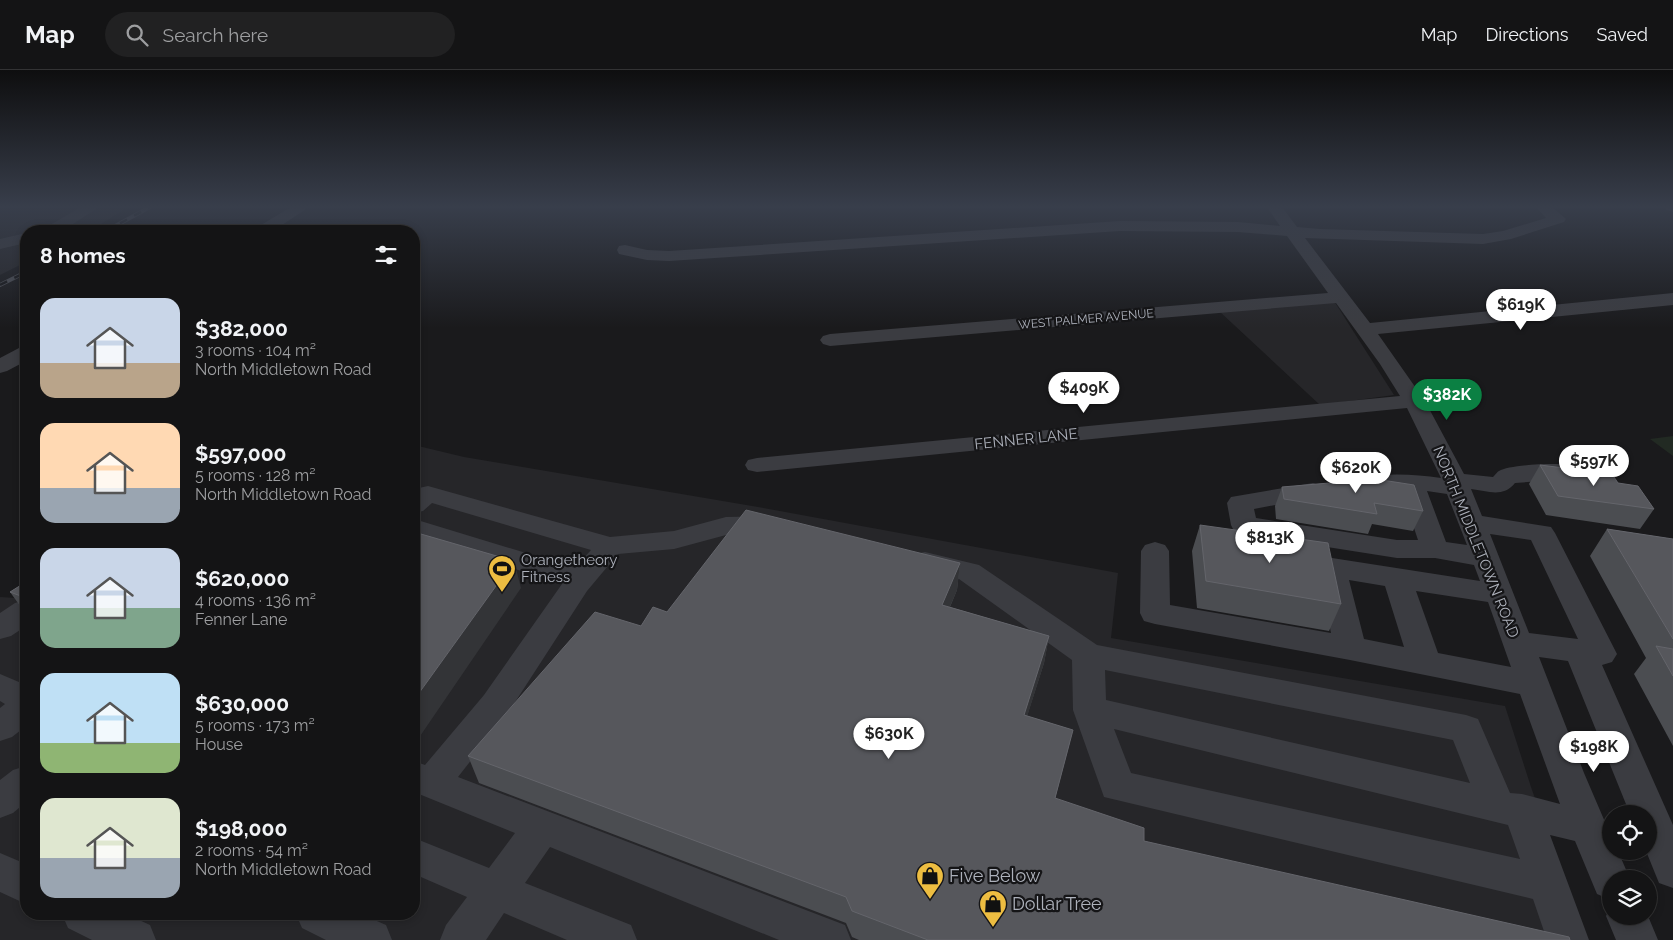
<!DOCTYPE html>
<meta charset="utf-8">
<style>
body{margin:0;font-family:Raleway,sans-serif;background:#212122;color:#f1f3f6;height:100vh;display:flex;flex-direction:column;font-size:19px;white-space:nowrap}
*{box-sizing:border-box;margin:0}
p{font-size:16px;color:#9d9ea0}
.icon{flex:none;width:28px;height:28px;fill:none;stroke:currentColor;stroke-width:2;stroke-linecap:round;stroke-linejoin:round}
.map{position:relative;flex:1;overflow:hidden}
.side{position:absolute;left:20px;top:155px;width:400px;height:695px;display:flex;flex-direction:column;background:#141415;border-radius:20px;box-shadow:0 2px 8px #0003,0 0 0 1px #333334}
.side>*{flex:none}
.buttons{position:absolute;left:1602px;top:735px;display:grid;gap:10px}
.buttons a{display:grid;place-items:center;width:55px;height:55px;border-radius:50%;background:#141415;box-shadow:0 2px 8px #0003,0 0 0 1px #333334;font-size:25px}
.price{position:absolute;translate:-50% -42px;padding:0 11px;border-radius:18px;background:#fff;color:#222;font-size:16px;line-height:32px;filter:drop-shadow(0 1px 2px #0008)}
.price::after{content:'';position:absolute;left:50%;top:30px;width:15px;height:11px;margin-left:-8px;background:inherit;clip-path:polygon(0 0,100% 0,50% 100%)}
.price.current{background:#0b8043;color:#fff}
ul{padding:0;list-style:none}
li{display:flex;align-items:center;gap:15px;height:125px;padding:0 20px}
li span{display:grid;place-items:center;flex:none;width:140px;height:100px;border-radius:15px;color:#555}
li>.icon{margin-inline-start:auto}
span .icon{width:60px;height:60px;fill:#fffc;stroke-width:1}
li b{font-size:21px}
h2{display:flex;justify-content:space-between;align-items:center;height:60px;padding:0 20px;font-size:21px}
header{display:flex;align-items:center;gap:30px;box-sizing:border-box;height:70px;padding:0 25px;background:#141415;border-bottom:1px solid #333334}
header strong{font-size:24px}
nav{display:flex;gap:28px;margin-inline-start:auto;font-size:18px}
.search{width:350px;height:45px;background:#212122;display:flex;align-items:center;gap:12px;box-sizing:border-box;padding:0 18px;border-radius:28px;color:#9d9ea0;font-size:19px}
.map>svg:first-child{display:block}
</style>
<header>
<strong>Map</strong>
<div class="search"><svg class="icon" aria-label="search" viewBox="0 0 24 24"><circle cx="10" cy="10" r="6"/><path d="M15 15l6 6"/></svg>Search here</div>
<nav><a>Map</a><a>Directions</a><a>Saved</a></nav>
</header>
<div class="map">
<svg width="1673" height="870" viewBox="0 0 1673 870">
<rect width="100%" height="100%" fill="#1a1a1c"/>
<!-- built -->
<path fill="#262629" d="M0,137H128L90,161H26V192L0,205Z
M1334,231L1394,325L1320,335L1219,241Z
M414,375L464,387L758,437L1118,503L1111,568L1505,636L1531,717L1585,870H0V527L16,528L26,522V844H414Z"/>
<!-- green -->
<path fill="#222a23" d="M1673,366V386L1650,369Z"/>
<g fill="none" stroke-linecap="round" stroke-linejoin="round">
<!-- minor -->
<path fill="#3b3c41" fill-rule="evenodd" d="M81,137H99L62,161H43L45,158Z
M291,137H309L273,161H254L256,158Z
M1267,137H1282L1297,157L1320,159L1483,164L1503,161L1546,148L1536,137H1552L1566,149L1564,152L1511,169L1483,174L1305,168L1370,253L1673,223V235L1378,264L1425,331L1464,404L1493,407C1494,406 1498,401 1499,401C1510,394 1565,392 1579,396L1583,401L1579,406L1570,409L1515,413C1503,428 1488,421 1471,419L1482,446L1551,457L1555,463L1617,584L1612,592L1602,595L1673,755V818L1659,813L1646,781H1649V744H1630L1568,591L1539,587L1584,703L1611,766V781H1618L1630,809H1611V830L1597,824L1575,771L1550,765L1589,870H1547L1533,829L1104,727L1073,640L1072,590L959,509L915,498L911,491L915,484L925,482L979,495L1097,575L1466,645L1478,649L1510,723L1522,724L1560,734L1520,624L1350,590L1155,554L1144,551L1140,543L1141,481L1145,475L1155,472L1165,475L1169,481L1170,535L1331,563L1318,498L1322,491L1332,488L1480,511L1474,495L1435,488H1397L1244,464L1234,461L1231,455L1227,433L1231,427L1313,413L1322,416L1326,421L1322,426L1254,439L1256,448L1397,470H1418L1401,419L1362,423L1353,420L1349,415L1353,410C1382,402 1412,404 1441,408L1407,338L757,402L748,400L745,395L748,390L757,388L1400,326L1380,294L1336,233L830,276L823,274L820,270L823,266L830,264L1328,223L1287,166L1238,162L1120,161L669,191L647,190L619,184L617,180L619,176L625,175L647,180L669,181L1120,151L1238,152L1280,156ZM1427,421L1447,424L1467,475L1446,472ZM1490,464L1531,470L1578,569L1529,563ZM1349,510L1385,516L1404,577L1364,569ZM1416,521L1488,532L1511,597L1438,583ZM1105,600L1453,670L1470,713L1106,630ZM1114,659L1508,755L1520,789L1131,703Z
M1664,137H1673V142L1667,140Z
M26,163V173L0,179V169Z
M26,276V291L7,301L0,303V288L19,278Z
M428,416L610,467L674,461L726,447L770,446L780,449L783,455L780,461L770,464L726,465L674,479L618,484L587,521L508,643L458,707L845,855L851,870H779L550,777L525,813L631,855L637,870H567L504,843L486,870H440L446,855L467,827L414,804V768L489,798L515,763L414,722V691L425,695L484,625L562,514L414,467V449L575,498L591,480L432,433L423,441L414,443V422L419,418Z
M26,530V556L11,566L0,569V543L15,533Z
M0,604L26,615V656L12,667L0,671V638L5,634L0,631Z
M26,696V732L13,743L0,748V710L13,700Z
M0,783L26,794V834L0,822Z
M1611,835V846H1648L1658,870H1616L1606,846Z
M62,844H126L150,855L156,870H92L68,858Z
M296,844H361L386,855L392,870H326L302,858Z"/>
<defs>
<path id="rail" d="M106,161L150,137
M0,215L26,202"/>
</defs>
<!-- rail casing -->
<use href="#rail" stroke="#4e5056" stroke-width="4"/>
<!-- rail -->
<use href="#rail" stroke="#151517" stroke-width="2.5" stroke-dasharray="8" stroke-linecap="butt"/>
</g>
<!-- wall -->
<path fill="#4b4d51" d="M1540,395L1618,413L1654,439L1640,459L1546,445L1529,414Z
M1341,408L1423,441L1413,461L1372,454L1368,464L1276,449L1275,436L1282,417L1339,413Z
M1200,455L1341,534L1329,561L1197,538L1192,481Z
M1607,459L1673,469V676L1634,604L1646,588L1590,486Z
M960,493L957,520L950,537L1049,566L1044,593L1027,646L1073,660L1055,729L1144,771L1570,870H859L852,867L846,853L479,713L468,686L641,556L667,542Z
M26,512V544L10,522Z"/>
<!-- shaded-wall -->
<path fill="#333437" d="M514,491L521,518L414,675V630Z
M960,493L957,520L939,562L942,535Z
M1049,566L1044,593L1019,672L1024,645Z"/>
<!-- building -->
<path fill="#56575c" stroke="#64656b" d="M1540,395L1612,404L1618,413L1638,416L1654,439L1558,426Z
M1356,406L1414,415L1423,441L1374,433L1377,444L1284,429L1282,417L1341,412V408Z
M746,440L960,493L942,535L1049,566L1024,645L1073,660L1055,728L1144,758V771L1569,867L1570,870H928L852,841L846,827L468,686L595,542L641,556L653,537L667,542Z
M1200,455L1328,473L1341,534L1206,511Z
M1607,459L1673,469V569Z
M414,462L514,491L414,630Z
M26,512V528L10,522Z
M1656,576L1673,579V606Z"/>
<!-- sky -->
<linearGradient id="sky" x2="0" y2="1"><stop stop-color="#0e0e0f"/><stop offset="0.53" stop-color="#383e4b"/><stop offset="1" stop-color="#383e4b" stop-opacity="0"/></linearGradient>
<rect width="1673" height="258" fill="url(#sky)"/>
<!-- icons -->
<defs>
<symbol id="stadium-pin" viewBox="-11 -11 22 30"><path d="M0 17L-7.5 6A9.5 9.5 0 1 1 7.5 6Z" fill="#edbd41" stroke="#151517"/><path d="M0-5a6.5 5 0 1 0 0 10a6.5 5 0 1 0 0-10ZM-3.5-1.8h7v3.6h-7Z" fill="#111"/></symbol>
<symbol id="shop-pin" viewBox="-11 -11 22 30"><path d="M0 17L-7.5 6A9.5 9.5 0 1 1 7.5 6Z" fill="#edbd41" stroke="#151517"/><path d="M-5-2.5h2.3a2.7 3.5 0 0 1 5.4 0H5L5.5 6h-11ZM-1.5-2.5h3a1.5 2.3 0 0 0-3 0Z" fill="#111"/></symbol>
</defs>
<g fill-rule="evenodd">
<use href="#stadium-pin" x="486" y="483" width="32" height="43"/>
<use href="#shop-pin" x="914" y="790" width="32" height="43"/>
<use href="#shop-pin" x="977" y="818" width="32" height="43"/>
</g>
<g text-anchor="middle" stroke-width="4.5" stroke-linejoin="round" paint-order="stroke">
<!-- far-street labels -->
<g font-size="12" fill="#adb1bb" stroke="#151517">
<text transform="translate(1086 249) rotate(-5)" y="4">WEST PALMER AVENUE</text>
</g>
<!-- street labels -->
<g font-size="15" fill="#adb1bb" stroke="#151517">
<text transform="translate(1026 369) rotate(-6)" y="5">FENNER LANE</text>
<text transform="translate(1476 472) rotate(68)" y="5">NORTH MIDDLETOWN ROAD</text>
</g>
<!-- poi labels -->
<g font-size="15" fill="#adb1bb" stroke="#151517" text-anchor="start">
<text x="521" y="495">Orangetheory<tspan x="521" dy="17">Fitness</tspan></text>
</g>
<!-- near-poi labels -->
<g font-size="18" fill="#adb1bb" stroke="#151517" text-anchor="start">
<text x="949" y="812">Five Below</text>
<text x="1012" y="840">Dollar Tree</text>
</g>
</g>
</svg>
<div class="buttons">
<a><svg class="icon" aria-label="locate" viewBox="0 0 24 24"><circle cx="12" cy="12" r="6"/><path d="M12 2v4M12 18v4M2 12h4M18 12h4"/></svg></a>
<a><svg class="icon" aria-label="layers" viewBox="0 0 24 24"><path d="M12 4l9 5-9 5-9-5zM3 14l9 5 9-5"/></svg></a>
</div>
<b class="price" style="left:1521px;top:261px">$619K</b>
<b class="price" style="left:1084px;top:344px">$409K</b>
<b class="price current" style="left:1447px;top:351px">$382K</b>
<b class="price" style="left:1594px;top:417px">$597K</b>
<b class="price" style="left:1356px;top:424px">$620K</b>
<b class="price" style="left:1270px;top:494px">$813K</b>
<b class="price" style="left:889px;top:690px">$630K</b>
<b class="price" style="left:1594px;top:703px">$198K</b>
<section class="side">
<h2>8 homes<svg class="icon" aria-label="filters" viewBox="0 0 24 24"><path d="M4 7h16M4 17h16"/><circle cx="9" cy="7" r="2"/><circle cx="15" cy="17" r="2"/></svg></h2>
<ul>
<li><span style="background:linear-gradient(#c9d6e8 65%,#b9a48a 0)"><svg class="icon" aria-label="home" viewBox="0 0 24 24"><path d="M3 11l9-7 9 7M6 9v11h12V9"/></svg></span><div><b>$382,000</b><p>3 rooms · 104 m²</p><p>North Middletown Road</p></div></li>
<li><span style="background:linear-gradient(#ffd9b3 65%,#9aa5b1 0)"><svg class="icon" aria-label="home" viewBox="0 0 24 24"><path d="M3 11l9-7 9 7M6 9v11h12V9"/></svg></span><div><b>$597,000</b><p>5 rooms · 128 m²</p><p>North Middletown Road</p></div></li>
<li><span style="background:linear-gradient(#c9d6e8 60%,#7fa58c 0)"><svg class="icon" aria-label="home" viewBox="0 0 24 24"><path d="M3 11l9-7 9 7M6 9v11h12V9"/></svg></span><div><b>$620,000</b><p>4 rooms · 136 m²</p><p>Fenner Lane</p></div></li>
<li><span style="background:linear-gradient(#bfe0f5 70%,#8fb573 0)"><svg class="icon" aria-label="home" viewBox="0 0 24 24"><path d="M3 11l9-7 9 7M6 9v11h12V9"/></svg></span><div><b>$630,000</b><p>5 rooms · 173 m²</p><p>House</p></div></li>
<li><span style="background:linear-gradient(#dfe7d0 60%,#9aa5b1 0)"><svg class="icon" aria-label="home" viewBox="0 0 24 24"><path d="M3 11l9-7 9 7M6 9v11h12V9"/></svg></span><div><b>$198,000</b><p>2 rooms · 54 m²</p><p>North Middletown Road</p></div></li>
</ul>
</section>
</div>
